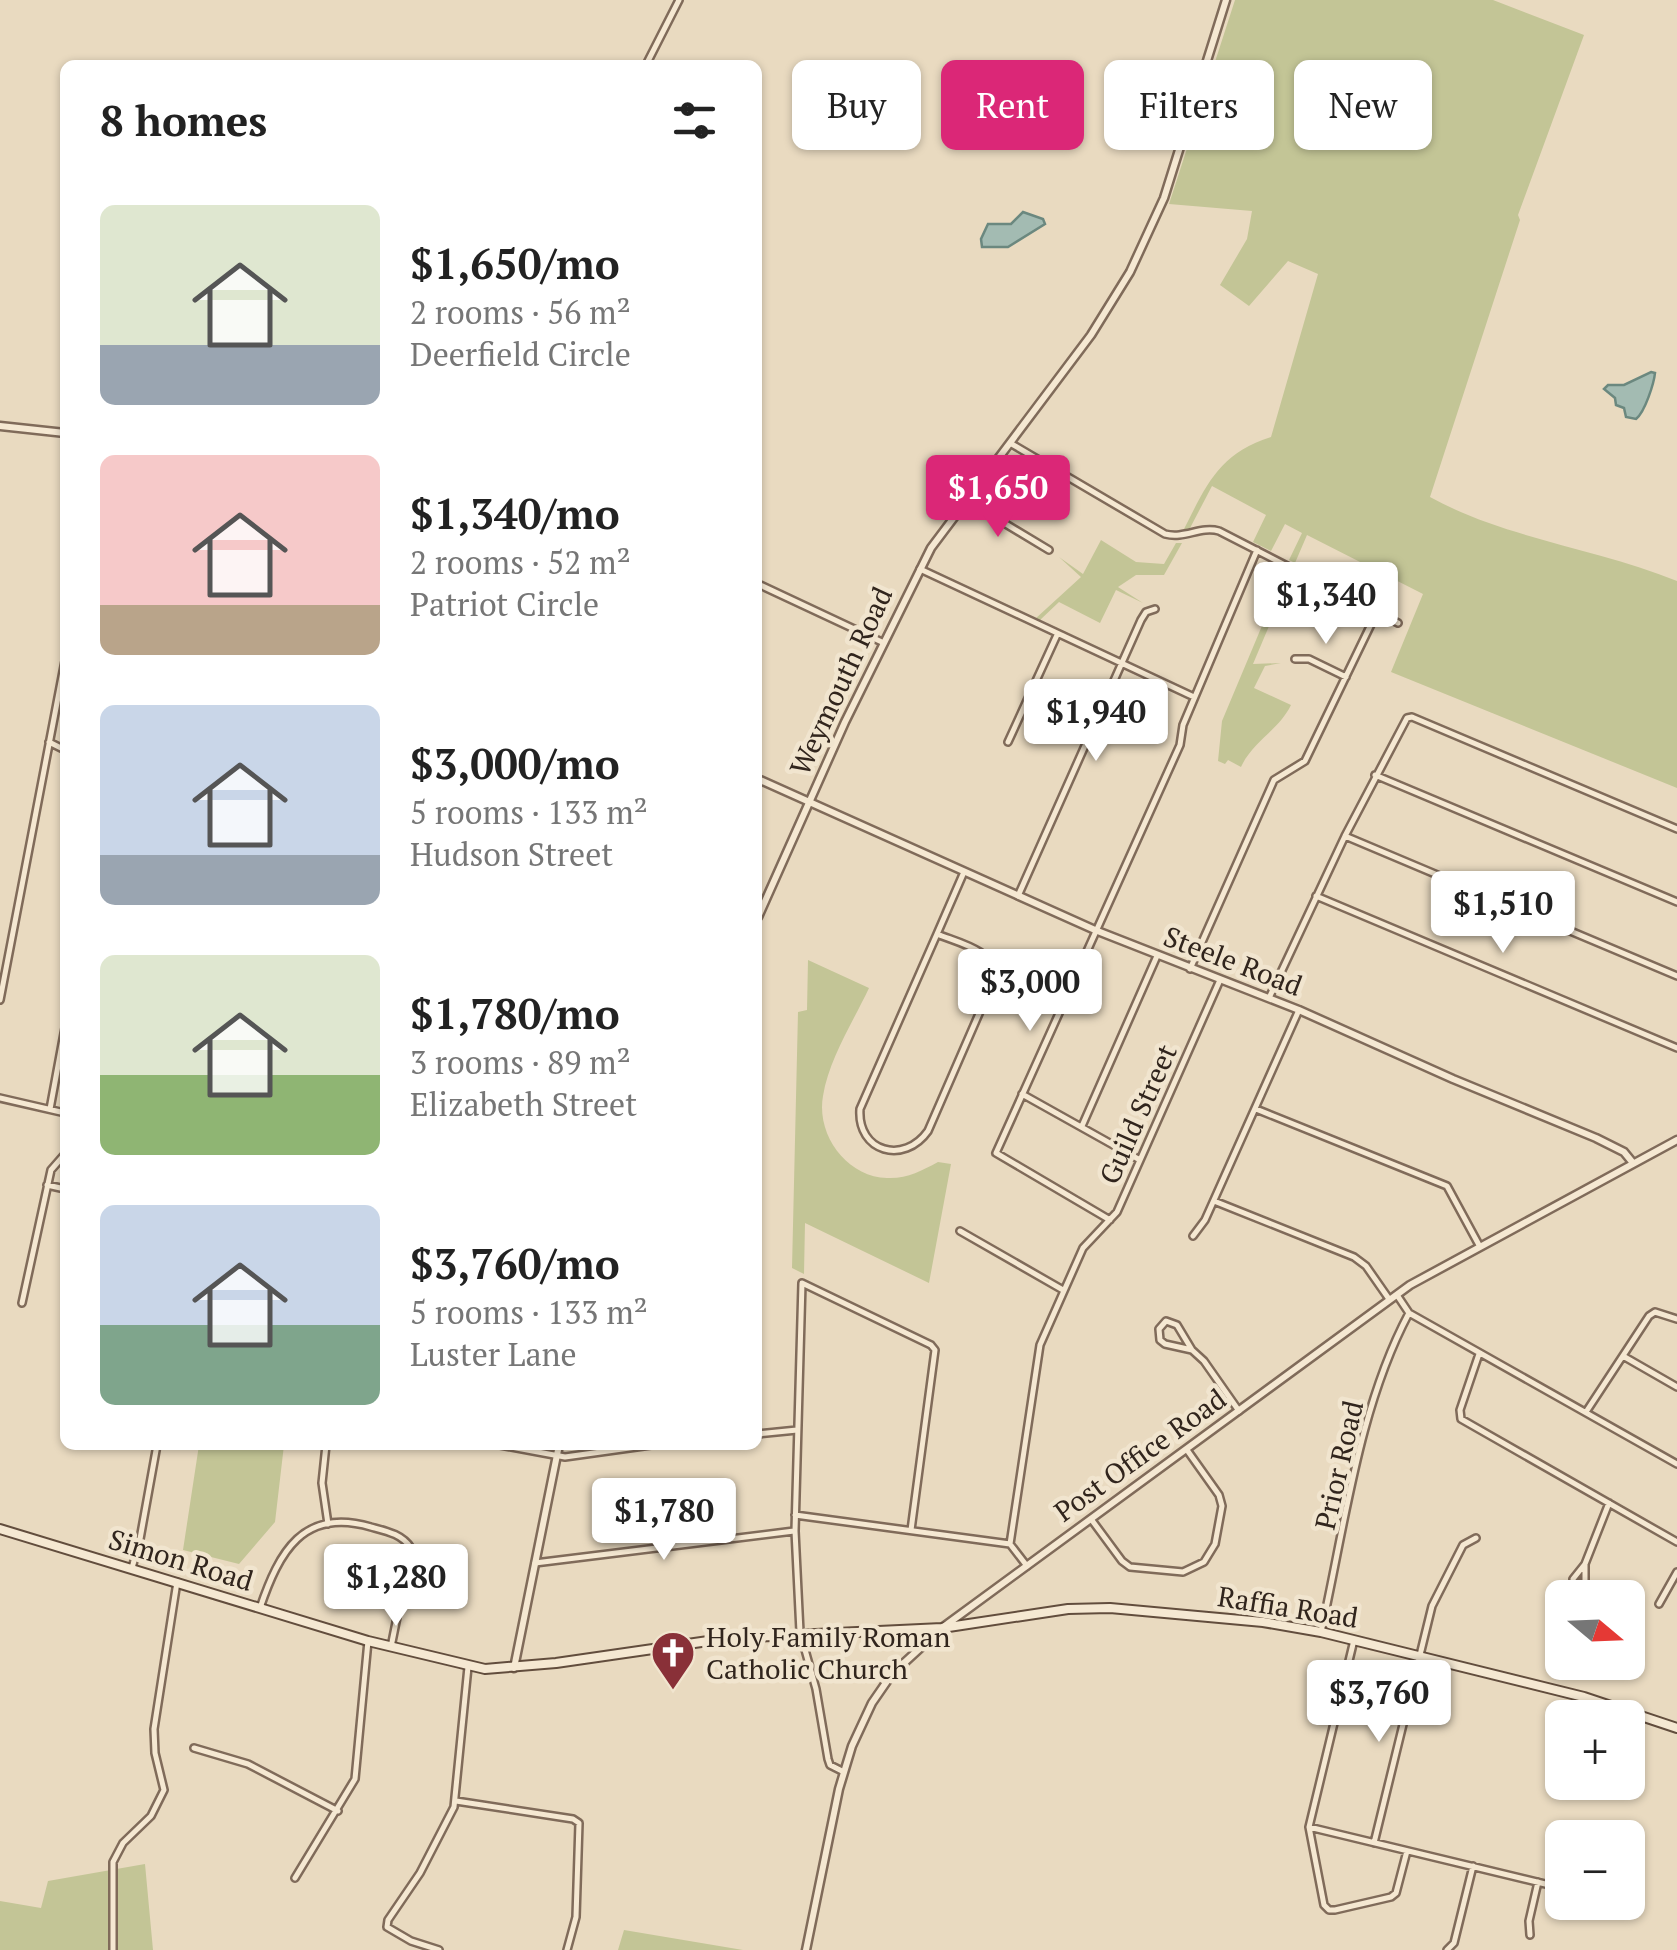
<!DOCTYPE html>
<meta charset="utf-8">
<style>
body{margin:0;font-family:"PT Serif",serif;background:#f6f6f6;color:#222;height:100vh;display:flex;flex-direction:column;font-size:38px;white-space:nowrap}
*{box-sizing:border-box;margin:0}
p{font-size:32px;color:#767676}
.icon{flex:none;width:55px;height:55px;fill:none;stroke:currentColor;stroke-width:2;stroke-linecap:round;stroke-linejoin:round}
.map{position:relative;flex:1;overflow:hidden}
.drawer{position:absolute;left:60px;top:60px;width:702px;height:1390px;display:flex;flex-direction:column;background:#fff;border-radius:15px;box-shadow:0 2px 8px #0004}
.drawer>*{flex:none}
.banner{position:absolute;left:792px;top:60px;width:732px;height:90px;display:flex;gap:20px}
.needle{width:65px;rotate:109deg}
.buttons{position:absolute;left:1545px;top:1580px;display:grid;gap:20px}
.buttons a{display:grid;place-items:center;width:100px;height:100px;border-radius:15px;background:#fff;box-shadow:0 2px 8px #0004;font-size:50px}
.price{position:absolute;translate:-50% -85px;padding:0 22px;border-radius:10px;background:#fff;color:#222;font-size:32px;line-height:65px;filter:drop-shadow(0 2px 5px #0008)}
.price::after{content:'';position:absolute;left:50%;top:60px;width:30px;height:22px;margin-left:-15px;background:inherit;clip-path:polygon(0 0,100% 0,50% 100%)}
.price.on{background:#db2777;color:#fff}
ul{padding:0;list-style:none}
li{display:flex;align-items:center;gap:30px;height:250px;padding:0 40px}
li span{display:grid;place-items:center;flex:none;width:280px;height:200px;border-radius:15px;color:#555}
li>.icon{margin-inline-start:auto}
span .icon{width:120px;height:120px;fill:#fffc;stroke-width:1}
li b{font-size:42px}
h2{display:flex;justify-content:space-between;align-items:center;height:120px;padding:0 40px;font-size:42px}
.chip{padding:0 35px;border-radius:15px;background:#fff;box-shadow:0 2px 8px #0004;font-size:35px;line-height:90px}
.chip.on{background:#db2777;color:#fff}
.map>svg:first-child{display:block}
</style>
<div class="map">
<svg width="1677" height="1950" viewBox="0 0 1677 1950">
<rect width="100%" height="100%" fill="#e9dac0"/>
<!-- green -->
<path fill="#c3c596" d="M1235,0H1493L1584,35L1518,215L1520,220L1430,497C1506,539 1597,548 1677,581V788L1391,672L1423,594L1307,535L1295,563L1289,560L1302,533L1285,524L1271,551L1253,542L1266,515L1212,486L1189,530L1183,531C1206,486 1218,454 1271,437L1318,274L1288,261L1249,306L1220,285L1247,239L1252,211L1169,204Z
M1101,540L1136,562L1164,564L1176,543H1182L1164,575H1136L1118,587L1143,603L1116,590L1100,623L1059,602L1039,621L1035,619L1081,577L1059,557L1083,574Z
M1285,571L1291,574L1253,664L1281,663L1265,666L1254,688L1291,705C1279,730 1253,741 1241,767L1228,760L1225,764L1218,761L1222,721Z
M808,960L869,988C853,1022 829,1059 823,1096C816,1135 847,1177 887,1178C907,1179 921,1171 938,1162L951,1164L929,1283L805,1223L804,1274L792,1268L798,1012L807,1010Z
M199,1445H284L275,1522L239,1564L183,1550Z
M145,1864L153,1950H0V1901L41,1908L48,1881Z
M624,1930L743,1950H618Z"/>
<!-- water -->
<path fill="#a3bbb2" stroke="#6b887f" stroke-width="2.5" d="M1023,212L1043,219L1045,224L1008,247H982L981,239L988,224H1011Z
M1651,372L1655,373C1654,383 1645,412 1636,419L1626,417L1624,408L1616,405L1615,398L1604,389L1608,385H1624Z"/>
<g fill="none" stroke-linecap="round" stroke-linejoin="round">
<defs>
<path id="minor" d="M646,65L679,0
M1010,443L1165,534C1185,539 1200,526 1219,531L1398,623
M966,500L1049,550
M920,569L1194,697
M758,584L884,643
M1295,659H1309L1346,677
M49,742L65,750
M1008,742L1057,635
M1375,775L1677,902
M1345,836L1677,976
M1018,896L1141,620L1146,612L1155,609
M1316,896L1677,1048
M937,934C959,943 995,950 995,977L928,1131C904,1165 857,1152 860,1109Z
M937,934L964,872
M1190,969L1274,780L1305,761L1377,612
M1269,998L1345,836L1407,718L1412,717L1677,829
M0,1000L65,661
M1022,1094L1140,1160
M0,1098L65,1113
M50,1109L65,1028
M1256,1109L1447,1186L1479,1245
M1082,1126L1157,956
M47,1185L65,1189
M1214,1201L1354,1257L1366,1266L1389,1299
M1110,1220L996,1153L1180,745L1183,725L1257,550
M960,1231L1063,1290
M1193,1236L1205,1220L1299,1010
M1397,1295L1409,1313L1677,1464
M22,1303L51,1170L65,1154
M1166,1321L1177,1325L1192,1350L1165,1344L1160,1340L1159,1329Z
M1192,1350L1204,1361L1239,1411
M1479,1354L1460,1410L1461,1419L1677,1542
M1623,1356L1677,1387
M1586,1412L1649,1316L1655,1312L1677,1319
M758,1434L797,1430
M326,1445L322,1483L328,1524
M500,1445L565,1457L651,1445
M795,1515L1010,1544L1027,1566
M1091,1519L1122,1561L1130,1567L1183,1572L1204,1562L1215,1544L1222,1506L1219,1495L1187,1450
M1010,1544L1040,1345L1083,1248L1117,1212L1220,980
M535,1563L794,1531
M1585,1564V1584H1574L1573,1579L1585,1564L1609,1503
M132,1568L140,1539L157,1445
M1659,1604L1677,1572
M260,1608C279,1552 303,1507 371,1527C386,1531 402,1534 411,1548L391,1647
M1321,1632C1345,1526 1358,1409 1409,1313
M1354,1640L1309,1827L1324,1905L1329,1910H1335L1391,1897L1396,1893L1407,1851
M194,1748L248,1764L338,1811
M844,1772L830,1765L828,1759L816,1689L800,1632L795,1531L802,1283L931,1345L935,1350L911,1530
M456,1801L573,1819L579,1823L576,1917L567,1950
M1309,1827L1562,1888
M1374,1843L1432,1606L1463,1545L1476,1538
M295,1878L355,1779L368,1641
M1530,1935L1529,1921L1538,1882
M113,1950V1862L123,1843L151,1816L164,1790L155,1753L154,1729L177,1582
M439,1950L411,1941L387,1927L388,1920L420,1873L454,1807L468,1667
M1447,1950L1454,1943L1473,1866"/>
<path id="tertiary" d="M0,426L65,433
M758,779L1095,930L1299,1010L1453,1079L1596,1138L1624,1152L1633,1163
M758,917L845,722L931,548L1091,335L1130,272L1164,198L1226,0
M514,1668L559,1445
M806,1950L839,1789L852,1746L872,1703L892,1674L942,1628L1410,1285L1677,1140"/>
<path id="secondary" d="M0,1529L368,1641L485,1669L556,1663L729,1638L942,1628L1068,1609L1110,1608L1263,1622L1321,1632L1584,1697L1677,1728"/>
</defs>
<!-- minor casing -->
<use href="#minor" stroke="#806b5a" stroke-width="10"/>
<!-- tertiary casing -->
<use href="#tertiary" stroke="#806b5a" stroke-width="11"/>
<!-- secondary casing -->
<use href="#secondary" stroke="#624d3d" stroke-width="12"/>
<!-- minor -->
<use href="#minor" stroke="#f5e8d2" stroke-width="5"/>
<!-- tertiary -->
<use href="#tertiary" stroke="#f5e8d2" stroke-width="6"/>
<!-- secondary -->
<use href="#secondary" stroke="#f5e8d2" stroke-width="8"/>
</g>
<!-- icons -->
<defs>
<symbol id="church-pin" viewBox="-11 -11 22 30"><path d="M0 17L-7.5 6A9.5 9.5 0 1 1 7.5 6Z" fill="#893038" stroke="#f1e5cf"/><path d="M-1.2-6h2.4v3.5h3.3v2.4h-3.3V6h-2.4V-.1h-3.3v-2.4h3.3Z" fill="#fff"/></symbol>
</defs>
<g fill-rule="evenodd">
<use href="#church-pin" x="648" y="1628" width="50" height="68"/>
</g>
<g text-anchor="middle" stroke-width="9" stroke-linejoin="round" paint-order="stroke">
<!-- street labels -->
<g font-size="28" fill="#31251d" stroke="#f1e5cf">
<text transform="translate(841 681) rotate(-65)" y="10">Weymouth Road</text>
<text transform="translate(1233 961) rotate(21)" y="10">Steele Road</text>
<text transform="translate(1138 1114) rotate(-66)" y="10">Guild Street</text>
<text transform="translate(1140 1455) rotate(-36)" y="10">Post Office Road</text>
<text transform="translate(1339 1465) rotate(-77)" y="10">Prior Road</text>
<text transform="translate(181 1560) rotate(17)" y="10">Simon Road</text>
<text transform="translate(1288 1607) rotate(9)" y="10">Raffia Road</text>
</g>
<!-- poi labels -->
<g font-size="28" fill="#31251d" stroke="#f1e5cf" text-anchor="start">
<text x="706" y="1647">Holy Family Roman<tspan x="706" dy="32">Catholic Church</tspan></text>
</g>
</g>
</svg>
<div class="buttons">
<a><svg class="needle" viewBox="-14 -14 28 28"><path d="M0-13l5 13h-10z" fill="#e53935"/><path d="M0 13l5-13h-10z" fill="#767676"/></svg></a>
<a>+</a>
<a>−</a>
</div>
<b class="price on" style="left:998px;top:540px">$1,650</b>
<b class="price" style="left:1326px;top:647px">$1,340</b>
<b class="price" style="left:1096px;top:764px">$1,940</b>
<b class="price" style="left:1503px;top:956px">$1,510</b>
<b class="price" style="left:1030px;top:1034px">$3,000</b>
<b class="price" style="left:664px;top:1563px">$1,780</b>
<b class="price" style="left:396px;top:1629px">$1,280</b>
<b class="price" style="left:1379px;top:1745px">$3,760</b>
<div class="banner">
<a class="chip">Buy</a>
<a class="chip on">Rent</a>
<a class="chip">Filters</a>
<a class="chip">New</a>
</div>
<section class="drawer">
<h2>8 homes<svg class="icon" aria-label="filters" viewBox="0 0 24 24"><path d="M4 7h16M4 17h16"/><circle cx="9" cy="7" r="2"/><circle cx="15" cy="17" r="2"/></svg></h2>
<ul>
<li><span style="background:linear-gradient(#dfe7d0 70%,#9aa5b1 0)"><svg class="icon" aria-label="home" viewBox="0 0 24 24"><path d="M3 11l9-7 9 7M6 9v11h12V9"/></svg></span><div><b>$1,650/mo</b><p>2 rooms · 56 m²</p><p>Deerfield Circle</p></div></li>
<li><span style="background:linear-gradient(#f6c9c9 75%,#b9a48a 0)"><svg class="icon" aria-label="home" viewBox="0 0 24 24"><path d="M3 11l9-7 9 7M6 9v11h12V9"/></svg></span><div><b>$1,340/mo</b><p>2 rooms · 52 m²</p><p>Patriot Circle</p></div></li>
<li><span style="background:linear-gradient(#c9d6e8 75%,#9aa5b1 0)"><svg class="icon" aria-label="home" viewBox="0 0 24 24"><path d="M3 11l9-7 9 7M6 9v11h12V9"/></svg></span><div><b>$3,000/mo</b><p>5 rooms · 133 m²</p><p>Hudson Street</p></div></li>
<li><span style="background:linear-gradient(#dfe7d0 60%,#8fb573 0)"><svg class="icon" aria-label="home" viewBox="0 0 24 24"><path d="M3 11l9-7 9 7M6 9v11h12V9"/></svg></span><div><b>$1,780/mo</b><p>3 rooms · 89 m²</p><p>Elizabeth Street</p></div></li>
<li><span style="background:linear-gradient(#c9d6e8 60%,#7fa58c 0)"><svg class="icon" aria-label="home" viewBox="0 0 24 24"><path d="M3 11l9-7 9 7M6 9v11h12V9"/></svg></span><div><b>$3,760/mo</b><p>5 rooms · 133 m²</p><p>Luster Lane</p></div></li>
</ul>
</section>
</div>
